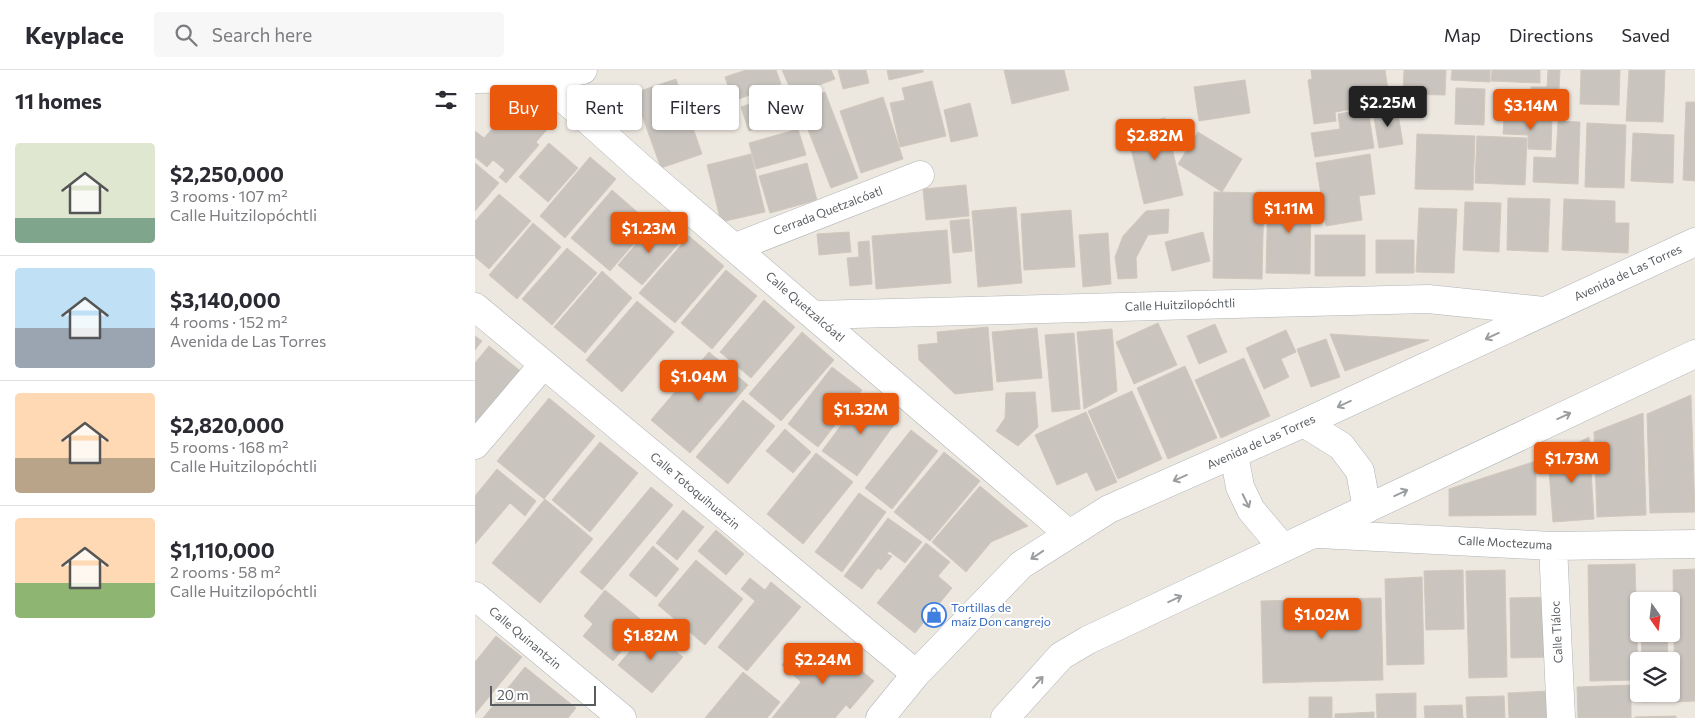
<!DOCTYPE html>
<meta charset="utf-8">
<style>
body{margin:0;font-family:Commissioner,sans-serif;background:#f7f7f7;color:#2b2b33;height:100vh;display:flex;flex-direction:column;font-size:19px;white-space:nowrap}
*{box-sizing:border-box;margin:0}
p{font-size:16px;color:#7c7c81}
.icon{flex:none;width:28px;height:28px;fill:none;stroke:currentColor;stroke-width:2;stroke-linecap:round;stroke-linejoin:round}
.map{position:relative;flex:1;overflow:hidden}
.panel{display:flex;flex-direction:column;background:#fff;width:475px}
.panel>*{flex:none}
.top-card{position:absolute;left:15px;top:15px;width:475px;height:45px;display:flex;gap:10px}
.needle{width:32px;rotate:166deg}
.controls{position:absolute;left:1155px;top:522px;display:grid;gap:10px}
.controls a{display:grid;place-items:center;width:50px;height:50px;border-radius:5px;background:#fff;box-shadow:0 1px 4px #0004;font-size:25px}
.scale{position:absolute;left:15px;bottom:12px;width:106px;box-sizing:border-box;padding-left:5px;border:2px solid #585d61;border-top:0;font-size:14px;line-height:18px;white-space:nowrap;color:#585d61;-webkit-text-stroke:4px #fff;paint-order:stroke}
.price{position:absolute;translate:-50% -42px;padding:0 11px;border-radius:5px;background:#ea580c;color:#fff;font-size:16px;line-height:32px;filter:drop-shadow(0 1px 2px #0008)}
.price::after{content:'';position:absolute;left:50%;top:30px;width:15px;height:11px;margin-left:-8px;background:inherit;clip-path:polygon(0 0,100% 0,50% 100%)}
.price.active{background:#222;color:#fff}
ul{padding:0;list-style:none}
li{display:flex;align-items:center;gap:15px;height:125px;padding:0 15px}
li+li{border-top:1px solid #e1e1e2}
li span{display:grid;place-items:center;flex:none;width:140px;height:100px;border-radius:5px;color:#555}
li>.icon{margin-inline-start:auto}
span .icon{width:60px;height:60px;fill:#fffc;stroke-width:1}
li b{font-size:21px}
h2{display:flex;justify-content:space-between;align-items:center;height:60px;padding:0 15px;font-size:21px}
.tag{padding:0 18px;border-radius:5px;background:#fff;box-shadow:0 1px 4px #0004;font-size:18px;line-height:45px}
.tag.active{background:#ea580c;color:#fff}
header{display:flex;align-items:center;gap:30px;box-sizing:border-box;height:70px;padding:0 25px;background:#fff;border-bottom:1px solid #e1e1e2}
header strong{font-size:24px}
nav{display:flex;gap:28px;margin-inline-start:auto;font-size:18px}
.search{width:350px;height:45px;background:#f7f7f7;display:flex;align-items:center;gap:12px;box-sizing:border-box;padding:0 18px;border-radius:5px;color:#7c7c81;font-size:19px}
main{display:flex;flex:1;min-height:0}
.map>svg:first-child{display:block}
</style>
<header>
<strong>Keyplace</strong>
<div class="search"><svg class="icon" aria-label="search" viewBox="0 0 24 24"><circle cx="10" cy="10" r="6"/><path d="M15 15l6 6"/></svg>Search here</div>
<nav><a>Map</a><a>Directions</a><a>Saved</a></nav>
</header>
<main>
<section class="panel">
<h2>11 homes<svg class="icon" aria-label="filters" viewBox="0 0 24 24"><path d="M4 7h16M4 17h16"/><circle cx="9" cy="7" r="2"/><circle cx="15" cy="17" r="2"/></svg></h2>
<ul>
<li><span style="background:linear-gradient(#dfe7d0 75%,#7fa58c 0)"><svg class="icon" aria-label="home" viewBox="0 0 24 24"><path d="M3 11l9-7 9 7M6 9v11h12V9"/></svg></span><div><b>$2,250,000</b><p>3 rooms · 107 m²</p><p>Calle Huitzilopóchtli</p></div></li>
<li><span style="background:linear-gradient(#bfe0f5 60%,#9aa5b1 0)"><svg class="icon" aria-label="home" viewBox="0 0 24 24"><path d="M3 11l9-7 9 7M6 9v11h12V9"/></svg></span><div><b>$3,140,000</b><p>4 rooms · 152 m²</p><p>Avenida de Las Torres</p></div></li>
<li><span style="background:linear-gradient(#ffd9b3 65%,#b9a48a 0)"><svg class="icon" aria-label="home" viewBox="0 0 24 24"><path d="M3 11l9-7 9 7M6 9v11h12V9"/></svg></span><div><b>$2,820,000</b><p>5 rooms · 168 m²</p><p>Calle Huitzilopóchtli</p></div></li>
<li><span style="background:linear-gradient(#ffd9b3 65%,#8fb573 0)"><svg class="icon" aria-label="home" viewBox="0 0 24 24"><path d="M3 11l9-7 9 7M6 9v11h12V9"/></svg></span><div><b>$1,110,000</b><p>2 rooms · 58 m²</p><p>Calle Huitzilopóchtli</p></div></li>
</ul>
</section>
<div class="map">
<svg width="1220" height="648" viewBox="0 0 1220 648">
<rect width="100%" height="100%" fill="#ece7df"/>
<!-- building -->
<path fill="#c9c4be" stroke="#d1c8bd" d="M271,0H301L306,14L258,31L250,7Z
M307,0H356L360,9L318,25Z
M363,0H391L394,13L368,19Z
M412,0H448V2L414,10Z
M529,0H589L594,20L537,34Z
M836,0H910L915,33L860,42L861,51L839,54L833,10L837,9Z
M929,0H971L970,25L928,24Z
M977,0H1015V12L976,10Z
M1017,0H1065V13L1016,11Z
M1073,0H1085L1083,37L1055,36L1056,17H1072Z
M1106,0H1145L1144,35L1105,34Z
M1154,0H1190L1188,52L1151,51Z
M201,9L227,84L186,98L159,23Z
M770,10L775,43L724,51L719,17Z
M457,11L471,66L425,77L415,33L430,30L427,18Z
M981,18L1010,19L1009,55L980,54Z
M309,22L318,46L274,61L266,37Z
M350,22L383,108L356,118L322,32Z
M408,27L428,89L386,103L365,41Z
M1211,32H1220V111L1208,110Z
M495,33L503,66L476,72L469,40Z
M59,34L80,51L61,72L64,75L31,113L24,107L30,100L18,90L12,97L0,87V61L9,68L31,43L43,53Z
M922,38L928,74L904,78L898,41Z
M893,39L899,78L840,87L836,63L865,59L863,44Z
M1029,47L1077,48L1076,80L1053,79V65L1028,64Z
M690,48L708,125L669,134L651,57Z
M1083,51L1105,52L1103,114L1058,112L1059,87L1081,88Z
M1112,53L1151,55L1149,118L1110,117Z
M323,59L331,85L281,99L274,73Z
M723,62L767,89L747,122L703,94Z
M1158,63L1199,65L1198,113L1156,111Z
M942,64L1000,66L998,120L940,119Z
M1002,66L1052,68L1050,115L1000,113Z
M74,73L103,98L73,132L44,107Z
M276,84L290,142L246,152L232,95Z
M895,84L900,124L884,126L887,150L851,156L841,93Z
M115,87L141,109L90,168L65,146Z
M0,93L24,113L0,141Z
M332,93L342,130L295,143L284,106Z
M491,115L494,146L451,150L448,119Z
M137,120L176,154L135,201L96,168Z
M739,122L789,123L787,209L738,208Z
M24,124L56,151L14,199L0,187V151Z
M793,124H836L835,204L791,203Z
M1033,128L1075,129L1073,182L1032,180Z
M1089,129L1140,131V153H1154L1153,183L1087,180Z
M990,132L1026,133L1024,182L988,180Z
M541,137L547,213L503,217L497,141Z
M944,138L982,139L979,203L941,202Z
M694,139L693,163L673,165L661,188L662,208L643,209L640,187L648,166L671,141Z
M596,140L600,197L549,200L546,144Z
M494,149L497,181L478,183L475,151Z
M180,152L204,173L167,215L143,195Z
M58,153L86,177L42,229L14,205Z
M472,160L476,213L401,219L397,166Z
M374,162L376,182L344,185L342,164Z
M728,162L735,191L697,201L690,172Z
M633,163L636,214L608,217L604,165Z
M840,165H890V206H840Z
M214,166L249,196L200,253L164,223Z
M901,170H939V203H901Z
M394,171L397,214L375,216L372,188L384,187L383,172Z
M92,178L122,203L77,255L47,229Z
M251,200L282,226L237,279L206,253Z
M127,201L157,228L110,283L79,257Z
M289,230L320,257L276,308L245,282Z
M162,231L199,262L147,322L111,290Z
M683,253L702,295L659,314L641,272Z
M740,254L752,282L724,294L712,266Z
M513,257L518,320L480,324L444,290L443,275L463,273L462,262Z
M562,258L567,308L522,312L517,262Z
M637,259L642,321L609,339L602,262Z
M811,260L821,282L806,289L814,307L789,319L771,278Z
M327,262L359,290L306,351L274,324Z
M599,263L605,339L577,342L570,265Z
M855,264L954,270L870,301Z
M0,266L7,271L0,280Z
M851,269L865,307L836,317L822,279Z
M14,276L48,303L0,364V293Z
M234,282L273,315L215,383L176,350Z
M769,288L795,346L746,368L720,310Z
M710,296L742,368L693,389L662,318Z
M357,297L387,320L343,377L313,354Z
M657,321L687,389L643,409L613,341Z
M560,322L563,357L543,376L521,361L530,348L531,323Z
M390,323L424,348L382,406L347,381Z
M1216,325L1220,442L1175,443L1172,344Z
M74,328L120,366L69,429L22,391Z
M268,330L300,356L253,414L221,387Z
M611,342L642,412L621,421L612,402L582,415L560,365Z
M1168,343L1171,445L1122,447L1119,362Z
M310,359L336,382L318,403L291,381Z
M436,360L463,381L417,439L390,418Z
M1114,367L1119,449L1078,452L1073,388Z
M125,372L163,403L115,462L77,430Z
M469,382L505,411L455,471L419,442Z
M341,383L378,412L328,474L292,444Z
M1061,391V445L974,446V419Z
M22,399L61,431L50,446L35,433L0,474V426Z
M505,416L553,456L516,472L491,502L457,472Z
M176,417L198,435L127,520L105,502Z
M384,423L411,442L367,502L340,482Z
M70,429L118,469L65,533L17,493Z
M208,440L229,457L202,490L181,473Z
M413,448L447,472L430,493L414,481L412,484L417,486L406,500L403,498L387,519L369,506Z
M241,460L269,484L251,505L223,481Z
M451,473L475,492L463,506L477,518L440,563L402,533Z
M178,476L204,499L181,527L154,505Z
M221,490L268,529L230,575L183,535Z
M1160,494L1163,610L1115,611L1113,495Z
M1220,499V631L1200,632L1198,500Z
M988,500L989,559L951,560L949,501Z
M1030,500L1032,607L994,608L991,501Z
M947,507L949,594L912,595L910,509Z
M275,508L290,520L296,512L326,537L272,601L243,577L280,531L266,519Z
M130,520L170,553L138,591L108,566L118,554L109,546Z
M1075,527L1077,587L1036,588L1035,528Z
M906,528L908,610L788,613L786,531Z
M174,559L208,587L177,623L143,595Z
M1166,564H1192L1193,591H1167Z
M21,566L47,587L0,644V592Z
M354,574L399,611L375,639L371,635L360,648H297L326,612L307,595L322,577L339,591Z
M50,597L101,638L93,648H8Z
M268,602L305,632L292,648H230Z
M1156,615V648H1103L1102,617Z
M1075,621V648H1034L1033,623Z
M941,623V648H902L901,624Z
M1168,624H1194V631L1168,632Z
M1029,626L1030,648H992L991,627Z
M834,627H857V648H834Z
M987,635L988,648H950L949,636Z
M899,642V648H860V644Z
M1201,646V648H1160V647Z"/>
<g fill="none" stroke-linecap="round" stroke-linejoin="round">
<defs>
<path id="street" d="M66,8L165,97L594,464
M0,9L66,8L108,0
M261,177L445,105
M0,237L441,604
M339,245L953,229L1069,241
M829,353L866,376L885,401L892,439
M0,375L68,295
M759,384L765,417L776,440L808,478
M844,464L1078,476L1220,474
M1078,476L1086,648
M0,526L147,648
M405,648L441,604L546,495L634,439L829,353L1220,172
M530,648L586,586L613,570L1220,284"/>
</defs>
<!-- street casing -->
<use href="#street" stroke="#b0b4b8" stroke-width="29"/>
<!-- street -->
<use href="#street" stroke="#fff" stroke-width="28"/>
</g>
<!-- one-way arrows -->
<defs><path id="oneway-shaft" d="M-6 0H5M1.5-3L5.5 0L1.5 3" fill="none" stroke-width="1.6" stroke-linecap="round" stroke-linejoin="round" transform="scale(1.25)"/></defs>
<g stroke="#9b9ea0">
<use href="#oneway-shaft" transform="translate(1017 266) rotate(155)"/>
<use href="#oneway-shaft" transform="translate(869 334) rotate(155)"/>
<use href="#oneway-shaft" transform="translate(1089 346) rotate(-25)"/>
<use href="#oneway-shaft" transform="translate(705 408) rotate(156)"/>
<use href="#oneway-shaft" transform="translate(926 423) rotate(-25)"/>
<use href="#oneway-shaft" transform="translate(771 431) rotate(64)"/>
<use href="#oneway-shaft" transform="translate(562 485) rotate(146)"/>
<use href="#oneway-shaft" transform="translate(700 529) rotate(-25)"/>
<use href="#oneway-shaft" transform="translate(563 612) rotate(-48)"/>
</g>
<!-- icons -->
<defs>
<symbol id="shop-ring" viewBox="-11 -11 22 22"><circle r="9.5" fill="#fff" stroke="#3f7fe0" stroke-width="1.5"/><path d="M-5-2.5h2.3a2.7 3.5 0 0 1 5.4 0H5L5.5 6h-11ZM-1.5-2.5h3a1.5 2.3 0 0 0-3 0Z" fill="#3f7fe0"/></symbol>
</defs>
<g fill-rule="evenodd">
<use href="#shop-ring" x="445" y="531" width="28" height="28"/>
</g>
<g text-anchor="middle" stroke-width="4" stroke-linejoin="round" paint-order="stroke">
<!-- street labels -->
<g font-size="12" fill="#585d61" stroke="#fff">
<text transform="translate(353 141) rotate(-21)" y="4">Cerrada Quetzalcóatl</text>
<text transform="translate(1153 203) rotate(-25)" y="4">Avenida de Las Torres</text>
<text transform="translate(705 235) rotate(-2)" y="4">Calle Huitzilopóchtli</text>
<text transform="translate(330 237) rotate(41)" y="4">Calle Quetzalcóatl</text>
<text transform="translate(786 372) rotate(-24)" y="4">Avenida de Las Torres</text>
<text transform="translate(220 421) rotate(40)" y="4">Calle Totoquihuatzin</text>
<text transform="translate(1030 473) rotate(3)" y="4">Calle Moctezuma</text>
<text transform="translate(1082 562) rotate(-93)" y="4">Calle Tláloc</text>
<text transform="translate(50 568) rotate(40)" y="4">Calle Quinantzin</text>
</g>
<!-- shop labels -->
<g font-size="12" fill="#366cbe" stroke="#fff" text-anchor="start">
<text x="476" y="542">Tortillas de<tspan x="476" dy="14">maíz Don cangrejo</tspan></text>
</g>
</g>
</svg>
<div class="controls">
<a><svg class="needle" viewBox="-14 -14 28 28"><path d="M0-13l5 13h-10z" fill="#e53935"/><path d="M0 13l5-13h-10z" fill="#7c7c81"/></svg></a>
<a><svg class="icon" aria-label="layers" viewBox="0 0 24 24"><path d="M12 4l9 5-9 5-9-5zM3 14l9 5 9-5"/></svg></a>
</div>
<div class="scale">20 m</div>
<b class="price active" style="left:913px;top:58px">$2.25M</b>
<b class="price" style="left:1056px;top:61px">$3.14M</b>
<b class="price" style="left:680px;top:91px">$2.82M</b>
<b class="price" style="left:814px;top:164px">$1.11M</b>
<b class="price" style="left:174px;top:184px">$1.23M</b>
<b class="price" style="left:224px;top:332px">$1.04M</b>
<b class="price" style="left:386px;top:365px">$1.32M</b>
<b class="price" style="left:1097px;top:414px">$1.73M</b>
<b class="price" style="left:847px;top:570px">$1.02M</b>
<b class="price" style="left:176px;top:591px">$1.82M</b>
<b class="price" style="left:348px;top:615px">$2.24M</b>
<div class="top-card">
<a class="tag active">Buy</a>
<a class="tag">Rent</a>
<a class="tag">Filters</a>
<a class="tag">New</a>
</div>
</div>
</main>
